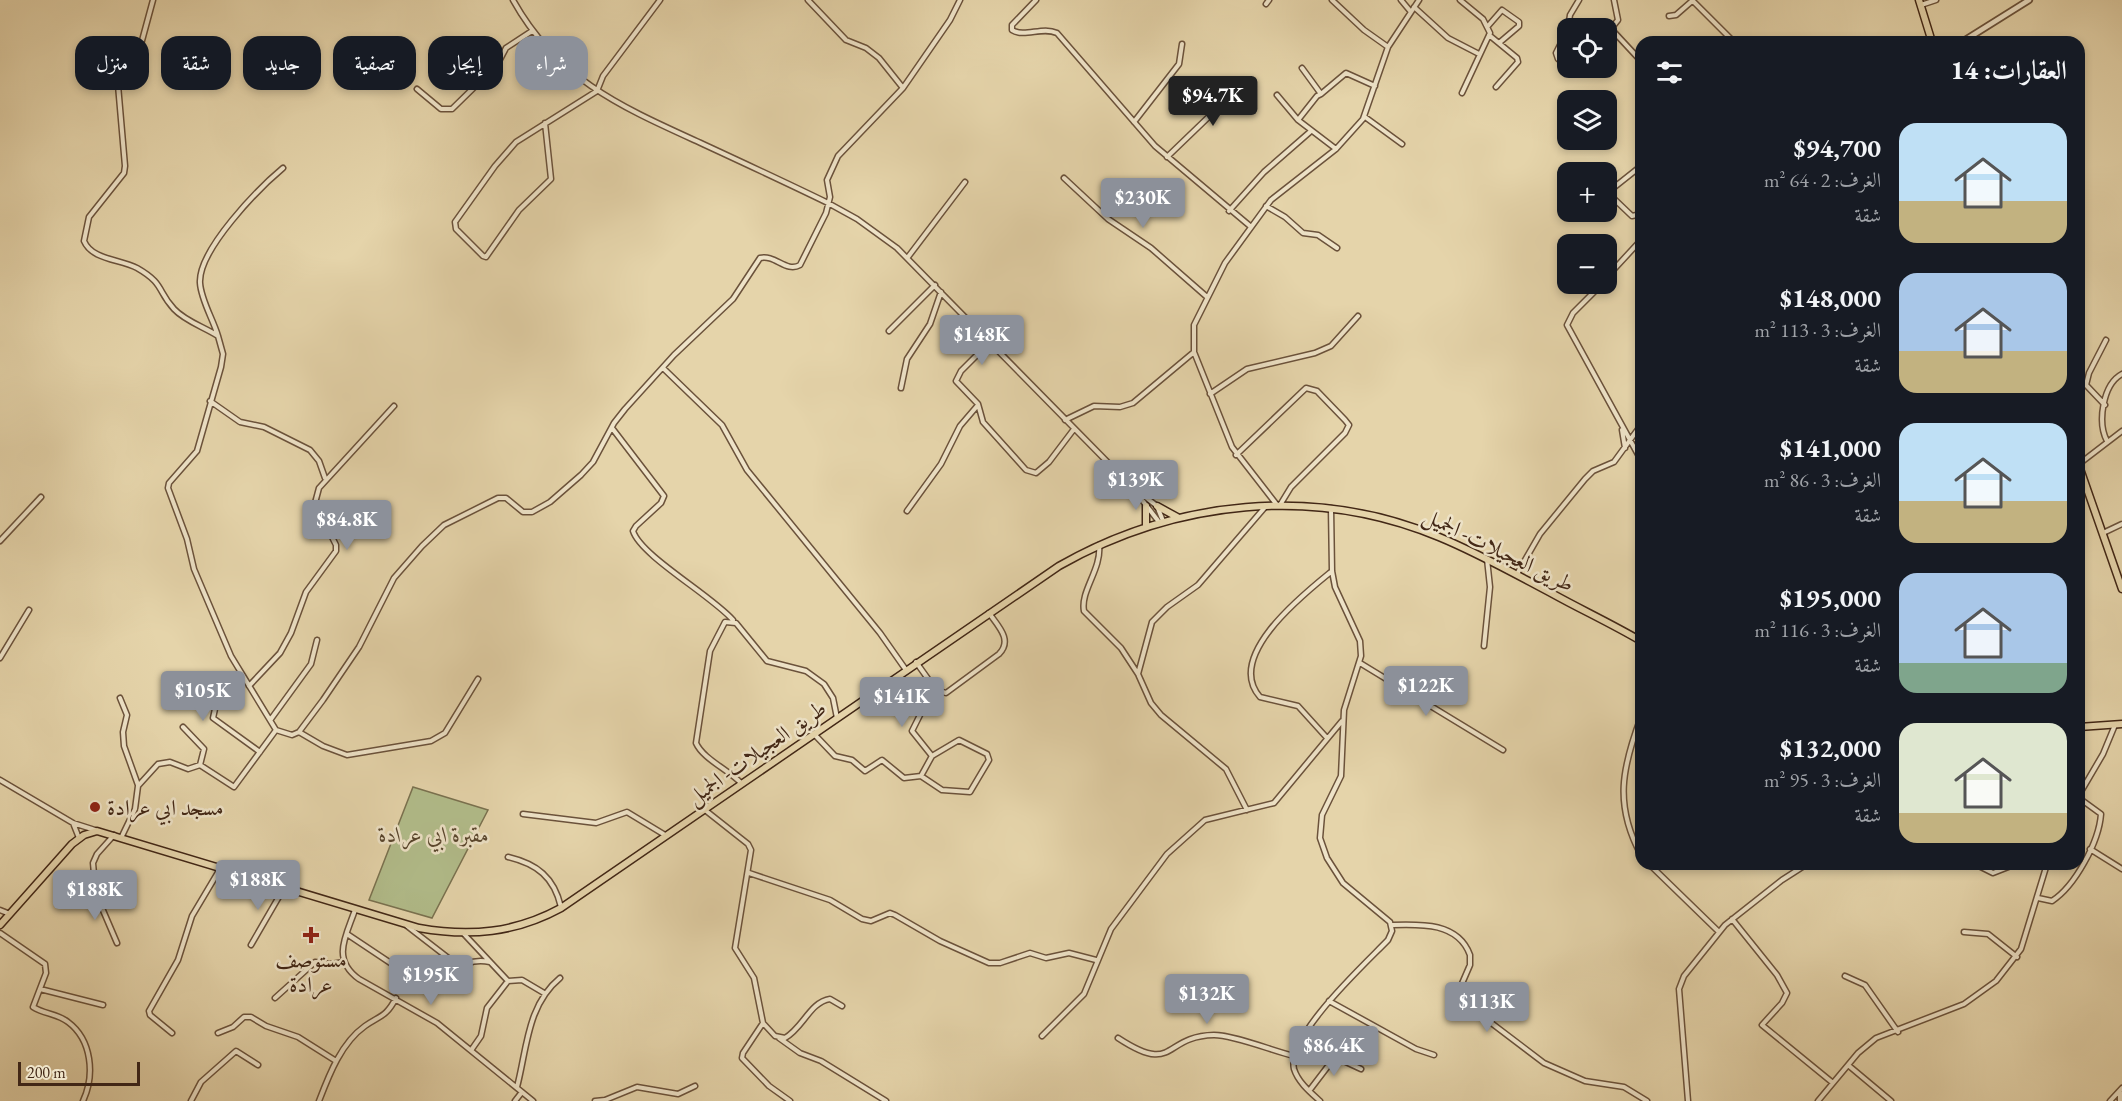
<!DOCTYPE html>
<html lang="ar">
<meta charset="utf-8">
<style>
body{margin:0;font-family:"EB Garamond",Amiri,serif;background:#242831;color:#f1f3f6;direction:rtl;height:100vh;display:flex;flex-direction:column;font-size:22px;white-space:nowrap}
*{box-sizing:border-box;margin:0}
p{font-size:20px;color:#9ea1a6}
.icon{flex:none;width:33px;height:33px;fill:none;stroke:currentColor;stroke-width:2;stroke-linecap:round;stroke-linejoin:round}
.map{position:relative;flex:1;overflow:hidden;direction:ltr}
.panel{position:absolute;left:1635px;top:36px;width:450px;height:834px;display:flex;flex-direction:column;background:#171b24;border-radius:18px;box-shadow:0 3px 9px #0003;direction:rtl}
.panel>*{flex:none}
.hud{position:absolute;left:18px;top:36px;width:570px;height:54px;direction:rtl;display:flex;gap:12px}
.fabs{position:absolute;left:1557px;top:18px;display:grid;gap:12px}
.fabs a{display:grid;place-items:center;width:60px;height:60px;border-radius:12px;background:#171b24;box-shadow:0 3px 9px #0003;font-size:30px}
.scale{position:absolute;left:18px;bottom:15px;width:122px;box-sizing:border-box;padding-left:6px;border:3px solid #422716;border-top:0;font-size:16px;line-height:21px;white-space:nowrap;color:#422716;-webkit-text-stroke:4px #eee3c8;paint-order:stroke}
.price{position:absolute;translate:-50% -51px;padding:0 14px;border-radius:6px;background:#8c9099;color:#fff;font-size:20px;line-height:39px;filter:drop-shadow(0 2px 3px #0008)}
.price::after{content:'';position:absolute;left:50%;top:36px;width:18px;height:14px;margin-left:-9px;background:inherit;clip-path:polygon(0 0,100% 0,50% 100%)}
.price.on{background:#222;color:#fff}
ul{padding:0;list-style:none}
li{display:flex;align-items:center;gap:18px;height:150px;padding:0 18px}
li span{display:grid;place-items:center;flex:none;width:168px;height:120px;border-radius:18px;color:#555}
li>.icon{margin-inline-start:auto}
span .icon{width:72px;height:72px;fill:#fffc;stroke-width:1}
li b{font-size:26px}
h2{display:flex;justify-content:space-between;align-items:center;height:72px;padding:0 18px;font-size:26px}
.pill{padding:0 21px;border-radius:18px;background:#171b24;box-shadow:0 3px 9px #0003;font-size:21px;line-height:54px}
.pill.on{background:#8c9099;color:#fff}
.map>svg:first-child{display:block}
</style>
<div class="map">
<svg width="2122" height="1101" viewBox="0 0 2122 1101">
<rect width="100%" height="100%" fill="#e5d4aa"/>
<filter id="stains"><feTurbulence type="fractalNoise" baseFrequency=".00333" numOctaves="4"/><feColorMatrix values="0 0 0 0 .2 0 0 0 0 .09 0 0 0 0 .02 0 0 0 .5 -.17"/></filter>
<radialGradient id="worn" r=".72"><stop offset=".6" stop-color="#630" stop-opacity="0"/><stop offset="1" stop-color="#630" stop-opacity=".3"/></radialGradient>
<!-- green -->
<path fill="#b2bd8b" stroke="#7a7250" stroke-width="1.5" d="M413,787L488,810L432,918L369,900Z"/>
<g fill="none" stroke-linecap="round" stroke-linejoin="round">
<defs>
<path id="minor" d="M153,0L137,59L118,85L125,166L124,173L89,217L84,241C92,260 120,259 137,268C165,284 157,291 174,309C185,321 204,327 218,336L223,354L221,367L197,451L169,483L168,488L187,539L194,569L231,656L276,730L292,735L299,732L323,700L359,647L394,578L422,546L444,525L498,498H506L523,512H532L550,502L581,475L593,462L614,423L625,409L674,355L733,299L760,258C775,254 786,273 800,265L826,213L830,197L827,180L838,156L903,88L950,20L960,0
M513,0C558,81 624,108 705,145C746,164 787,183 828,203L857,219L897,248L1132,487L1159,522
M808,0L846,40L866,48L879,58L903,88
M1036,0L1012,25V30C1025,38 1042,26 1057,33L1155,146L1250,226
M1332,0L1364,30L1388,47
M1401,0L1411,12
M1460,0L1483,19L1490,33L1462,93
M1692,0L1734,42
M1266,4L1269,0
M1921,5L1936,0
M1414,7L1448,38L1479,54
M1669,16L1676,15L1692,1
M1488,26L1502,10L1519,22V26L1499,43
M1568,28L1570,15L1579,0
M1568,29L1556,53L1558,59L1568,65
M1606,29L1614,32L1641,61
M1610,30L1618,20L1614,0
M1489,35L1517,58L1518,62L1496,87
M417,89L441,109H452L497,65L506,48L532,31
M1321,94L1346,73L1375,86
M1277,95L1298,120L1336,149
M1365,117L1402,144
M1298,120L1317,96L1321,94L1302,68
M1134,122L1179,64L1182,44
M545,123L551,179L519,210L486,257L483,256L456,229L455,222L495,166L516,142L597,91L603,76L660,0
M1167,157L1221,105L1218,85
M1641,166L1612,189L1610,195L1632,216L1641,214
M1064,178L1108,219L1151,248L1207,297
M1266,206L1285,217L1303,233L1318,235L1337,248
M1229,211L1264,172L1311,131
M908,257L965,182
M1606,278L1641,240
M1602,284L1573,313L1567,325L1641,460
M889,331L935,285
M218,336C213,319 201,300 200,283C198,250 259,188 283,168
M990,342L961,371L956,381L978,404L983,422L1026,470L1036,473L1049,462L1074,429
M663,368L722,425L747,470L880,633L906,670
M901,388L907,359L930,324L941,292
M1210,394L1247,369L1315,353L1331,346L1358,316
M210,401L240,422L264,427L310,450L319,461L325,478
M2105,405L2086,385L2089,373L2106,340
M1065,420L1094,406L1120,407L1133,403L1194,352
M612,428L664,496L661,503L636,526L633,531C641,556 711,595 733,620
M1622,430L1625,448
M2107,441C2097,422 2103,384 2122,374
M1236,455L1306,388L1317,391L1345,420L1349,425L1345,433L1291,487L1280,505
M2079,464L2122,431
M1135,489L1157,506L1163,521
M1277,505L1232,447L1194,352V325L1225,263L1271,200L1336,149L1363,119L1388,47L1419,0
M907,511L941,464L960,426L978,405
M2103,533L2122,524
M0,541L41,497
M1099,545C1102,569 1080,591 1084,611L1121,648L1138,674L1151,703L1161,715L1226,769L1247,810
M1517,574L1540,534L1585,479L1593,471L1614,462L1641,425
M1484,646L1490,587L1487,559
M0,658L29,610
M916,662L936,690L946,693L999,654C1013,640 998,626 989,613
M1360,663L1503,750
M1138,674L1152,622L1167,607L1198,585L1266,506
M240,675L215,709L213,718L260,752
M249,686L280,653L291,633L306,592L336,551V545L315,503L319,488L394,406
M120,698L127,715L123,732L124,746L138,785
M1641,717C1622,768 1614,805 1641,855
M271,719L311,664L317,640
M183,727L204,749L200,765
M299,732L323,746L347,755L431,741L445,733L478,679
M814,734L835,756L852,760L865,771L882,760L904,778L921,776L932,756L912,731L921,713L888,684
M1327,738L1298,706L1260,697C1224,656 1305,593 1332,571
M921,776L942,790L970,792L989,760L987,754L959,740L932,756
M0,780L73,823L95,830
M742,784C729,770 703,759 696,743L710,651L725,622L736,623L767,661L806,671L824,684L833,698L837,718
M2079,795L2103,754L2115,725
M705,810L748,844L751,850L735,948L754,978L763,1023L743,1053L742,1058L769,1086L790,1101
M523,814L596,823L627,812L665,835
M73,823L79,838
M114,835L97,854L93,863L94,874L103,894L102,908L117,943
M122,836L135,809L138,786L158,764L170,762L188,769L200,765L234,787L276,730
M2090,849L2122,869
M508,857C537,864 554,877 561,907
M1649,864L1719,932
M1975,864L1993,873L2016,864
M749,873L830,900L862,919L871,921L890,913L895,915L940,941L989,963H1000L1030,953L1046,958L1069,953L1096,960
M2038,898L2052,901C2075,886 2099,842 2101,814L2079,798
M0,910L10,914
M355,910C346,936 331,959 359,979L437,1023L533,1101
M1732,919L1777,975L1787,993L1782,1003L1762,1025L1833,1083
M1391,925C1420,924 1458,922 1470,955V965L1457,995L1461,1000L1544,1063L1585,1081L1624,1087L1647,1101
M407,926L460,967
M1964,932L1988,934L2017,957
M0,933L45,964L46,973L33,1007C44,1014 58,1014 68,1022C92,1040 95,1075 83,1101
M347,934L395,966L434,985C455,979 459,956 490,962
M464,934L508,981L522,980L544,993
M251,945L284,888
M1845,976L1865,985L1898,1032
M40,989L103,1005
M275,998L315,962L331,964L344,962
M1329,1001L1416,1049L1434,1055
M763,1023L775,1036L785,1038C803,1028 810,1002 830,999L842,1006
M172,1033L150,1015L149,1011L178,960L192,916L220,869
M218,1033L233,1027L244,1017H251L266,1026L298,1037L336,1061
M1042,1036L1084,994L1111,929L1167,854L1205,820L1274,803L1342,721
M779,1038L800,1053L821,1061L886,1101
M1118,1038C1176,1076 1162,1036 1214,1035C1234,1035 1273,1051 1294,1056
M472,1049L481,1036L487,1008L508,981
M1848,1065L1891,1101
M517,1087C527,1049 527,1005 560,978
M1309,1091L1335,1057L1361,1069
M2120,1092V1101
M191,1101L201,1082L236,1051L258,1065
M319,1101C329,1075 341,1043 365,1026C381,1015 386,1017 396,998
M515,1101L522,1092
M595,1101L605,1100L637,1087L678,1094L695,1086
M1320,1101C1310,1092 1298,1082 1294,1069C1286,1036 1366,963 1388,940L1392,931L1390,922L1343,883L1327,858L1320,838L1322,815L1341,776L1344,710L1361,656L1360,641L1335,587L1332,571L1331,508
M1688,1101L1679,989L1684,976L1725,925L1782,880L1807,864
M1818,1101L1858,1053L1876,1038L1964,1004L1996,981L2021,949L2047,864
M2110,1101L2122,1088"/>
<path id="tertiary" d="M1962,42L2029,0"/>
<path id="primary" d="M1157,506L1177,517
M1146,526V506
M2079,727L2122,724
M0,925L72,844L84,835L97,831L419,928C470,937 515,933 561,908L1059,566C1175,500 1314,485 1439,537C1478,553 1515,574 1553,594C1582,610 1612,624 1641,641"/>
<path id="trunk" d="M1919,0L1932,42
M2079,466L2122,589"/>
</defs>
<!-- minor casing -->
<use href="#minor" stroke="#6b523b" stroke-width="7"/>
<!-- tertiary casing -->
<use href="#tertiary" stroke="#6b523b" stroke-width="8"/>
<!-- primary casing -->
<use href="#primary" stroke="#422716" stroke-width="9"/>
<!-- trunk casing -->
<use href="#trunk" stroke="#422716" stroke-width="9"/>
<!-- minor -->
<use href="#minor" stroke="#eee3c8" stroke-width="4"/>
<!-- tertiary -->
<use href="#tertiary" stroke="#eee3c8" stroke-width="4.5"/>
<!-- primary -->
<use href="#primary" stroke="#e5d4aa" stroke-width="6"/>
<!-- trunk -->
<use href="#trunk" stroke="#e5d4aa" stroke-width="6"/>
</g>
<!-- markers -->
<g fill="#8f2418" stroke="#eee3c8" stroke-width="2">
<circle cx="95" cy="807" r="6"/>
<path d="M308 926h6v6h6v6h-6v6h-6v-6h-6v-6h6z"/>
</g>
<g text-anchor="middle" stroke-width="5" stroke-linejoin="round" paint-order="stroke">
<!-- street labels -->
<g font-size="22" fill="#422716" stroke="#eee3c8">
<text transform="translate(1499 549) rotate(26)" y="8">طريق العجيلات- الجميل</text>
<text transform="translate(756 752) rotate(-35)" y="8">طريق العجيلات- الجميل</text>
</g>
<!-- poi labels -->
<g font-size="22" fill="#422716" stroke="#eee3c8" text-anchor="start">
<text x="107" y="815">مسجد ابي عرادة</text>
<text x="311" y="967" text-anchor="middle">مستوصف<tspan x="311" dy="25">عرادة</tspan></text>
</g>
<!-- park labels -->
<g font-size="22" font-style="italic" fill="#58452d" stroke="#eee3c8">
<text x="434" y="842">مقبرة ابي عرادة</text>
</g>
</g>
<rect width="100%" height="100%" filter="url(#stains)"/>
<rect width="100%" height="100%" fill="url(#worn)"/>
</svg>
<div class="fabs">
<a><svg class="icon" aria-label="locate" viewBox="0 0 24 24"><circle cx="12" cy="12" r="6"/><path d="M12 2v4M12 18v4M2 12h4M18 12h4"/></svg></a>
<a><svg class="icon" aria-label="layers" viewBox="0 0 24 24"><path d="M12 4l9 5-9 5-9-5zM3 14l9 5 9-5"/></svg></a>
<a>+</a>
<a>−</a>
</div>
<div class="scale">200 m</div>
<b class="price on" style="left:1213px;top:127px">$94.7K</b>
<b class="price" style="left:1143px;top:229px">$230K</b>
<b class="price" style="left:982px;top:366px">$148K</b>
<b class="price" style="left:1136px;top:511px">$139K</b>
<b class="price" style="left:347px;top:551px">$84.8K</b>
<b class="price" style="left:1426px;top:717px">$122K</b>
<b class="price" style="left:203px;top:722px">$105K</b>
<b class="price" style="left:902px;top:728px">$141K</b>
<b class="price" style="left:258px;top:911px">$188K</b>
<b class="price" style="left:95px;top:921px">$188K</b>
<b class="price" style="left:431px;top:1006px">$195K</b>
<b class="price" style="left:1207px;top:1025px">$132K</b>
<b class="price" style="left:1487px;top:1033px">$113K</b>
<b class="price" style="left:1334px;top:1077px">$86.4K</b>
<div class="hud">
<a class="pill on">شراء</a>
<a class="pill">إيجار</a>
<a class="pill">تصفية</a>
<a class="pill">جديد</a>
<a class="pill">شقة</a>
<a class="pill">منزل</a>
</div>
<section class="panel">
<h2>العقارات: 14<svg class="icon" aria-label="filters" viewBox="0 0 24 24"><path d="M4 7h16M4 17h16"/><circle cx="9" cy="7" r="2"/><circle cx="15" cy="17" r="2"/></svg></h2>
<ul>
<li><span style="background:linear-gradient(#bfe0f5 65%,#c2b280 0)"><svg class="icon" aria-label="home" viewBox="0 0 24 24"><path d="M3 11l9-7 9 7M6 9v11h12V9"/></svg></span><div><b>$94,700</b><p>الغرف: 2 · 64 m²</p><p>شقة</p></div></li>
<li><span style="background:linear-gradient(#a9c7e8 65%,#c2b280 0)"><svg class="icon" aria-label="home" viewBox="0 0 24 24"><path d="M3 11l9-7 9 7M6 9v11h12V9"/></svg></span><div><b>$148,000</b><p>الغرف: 3 · 113 m²</p><p>شقة</p></div></li>
<li><span style="background:linear-gradient(#bfe0f5 65%,#c2b280 0)"><svg class="icon" aria-label="home" viewBox="0 0 24 24"><path d="M3 11l9-7 9 7M6 9v11h12V9"/></svg></span><div><b>$141,000</b><p>الغرف: 3 · 86 m²</p><p>شقة</p></div></li>
<li><span style="background:linear-gradient(#a9c7e8 75%,#7fa58c 0)"><svg class="icon" aria-label="home" viewBox="0 0 24 24"><path d="M3 11l9-7 9 7M6 9v11h12V9"/></svg></span><div><b>$195,000</b><p>الغرف: 3 · 116 m²</p><p>شقة</p></div></li>
<li><span style="background:linear-gradient(#dfe7d0 75%,#c2b280 0)"><svg class="icon" aria-label="home" viewBox="0 0 24 24"><path d="M3 11l9-7 9 7M6 9v11h12V9"/></svg></span><div><b>$132,000</b><p>الغرف: 3 · 95 m²</p><p>شقة</p></div></li>
</ul>
</section>
</div>
